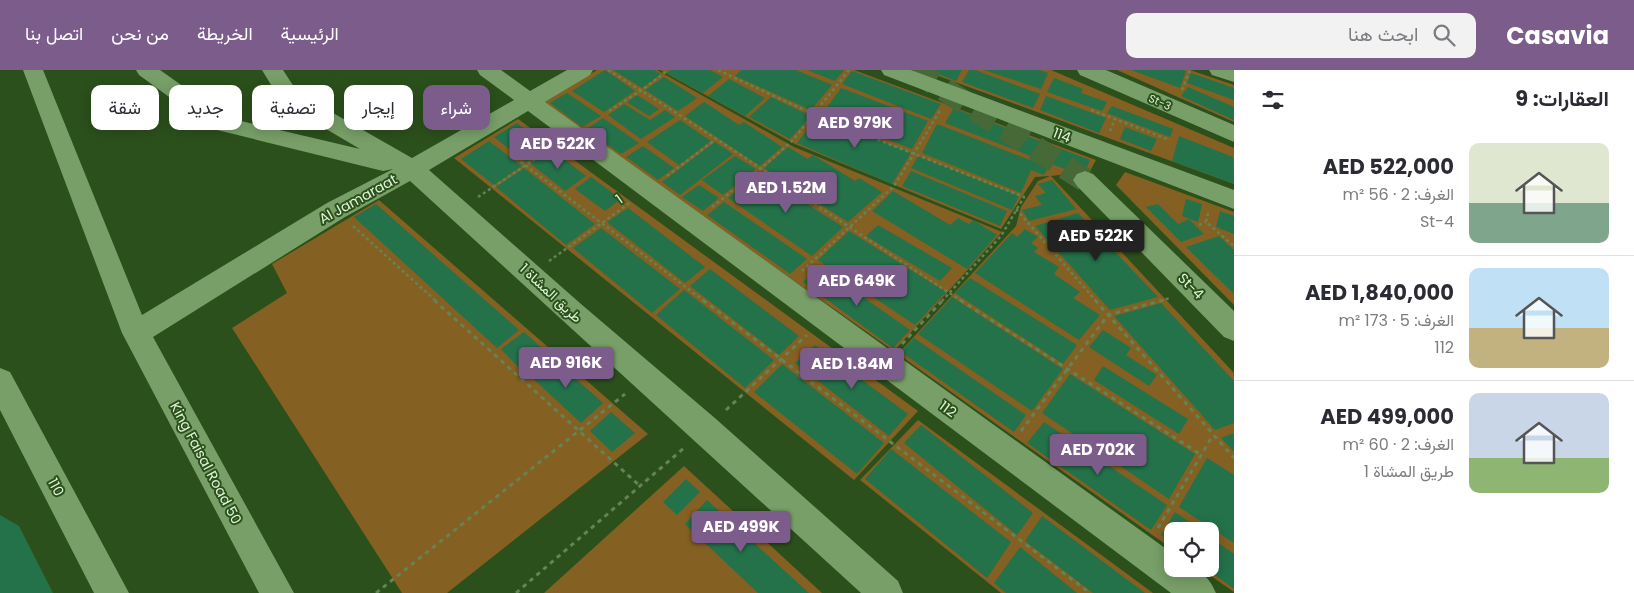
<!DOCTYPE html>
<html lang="ar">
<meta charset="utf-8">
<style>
body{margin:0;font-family:Poppins,Vazirmatn,sans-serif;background:#f2f2f3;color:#2b2b33;direction:rtl;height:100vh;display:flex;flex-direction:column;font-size:19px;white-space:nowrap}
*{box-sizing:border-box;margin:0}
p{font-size:16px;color:#7c7c81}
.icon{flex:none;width:28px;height:28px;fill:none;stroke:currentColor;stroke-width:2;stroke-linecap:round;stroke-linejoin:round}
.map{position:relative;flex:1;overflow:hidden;direction:ltr}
.sheet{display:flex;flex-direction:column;background:#fff;width:400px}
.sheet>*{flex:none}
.hud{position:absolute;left:15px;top:15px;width:475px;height:45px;direction:rtl;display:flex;gap:10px}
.controls{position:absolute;left:1164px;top:452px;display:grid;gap:10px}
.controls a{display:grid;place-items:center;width:55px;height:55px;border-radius:10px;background:#fff;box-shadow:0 2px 12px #0003;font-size:25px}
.price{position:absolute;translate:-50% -42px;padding:0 11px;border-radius:5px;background:#7b5c8a;color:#fff;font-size:16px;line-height:32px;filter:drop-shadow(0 1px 2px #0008)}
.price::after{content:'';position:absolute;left:50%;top:30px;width:15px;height:11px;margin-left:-8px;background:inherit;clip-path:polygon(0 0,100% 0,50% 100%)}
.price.on{background:#222;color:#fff}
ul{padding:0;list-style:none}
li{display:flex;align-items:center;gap:15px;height:125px;padding:0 25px}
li+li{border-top:1px solid #e1e1e2}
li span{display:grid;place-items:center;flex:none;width:140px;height:100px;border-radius:10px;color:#555}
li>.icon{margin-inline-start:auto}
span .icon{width:60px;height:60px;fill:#fffc;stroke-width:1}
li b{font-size:21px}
h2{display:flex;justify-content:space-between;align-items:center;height:60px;padding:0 25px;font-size:21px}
.tag{padding:0 18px;border-radius:10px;background:#fff;box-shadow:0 2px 12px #0003;font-size:18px;line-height:45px}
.tag.on{background:#7b5c8a;color:#fff}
header{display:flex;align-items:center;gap:30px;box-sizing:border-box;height:70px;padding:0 25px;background:#7b5c8a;color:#fff}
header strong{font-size:24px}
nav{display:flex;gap:28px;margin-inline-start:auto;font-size:18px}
.search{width:350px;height:45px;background:#f2f2f3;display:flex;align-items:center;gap:12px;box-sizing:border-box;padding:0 18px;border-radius:10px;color:#7c7c81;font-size:19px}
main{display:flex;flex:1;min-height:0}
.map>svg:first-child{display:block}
</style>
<header>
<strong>Casavia</strong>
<div class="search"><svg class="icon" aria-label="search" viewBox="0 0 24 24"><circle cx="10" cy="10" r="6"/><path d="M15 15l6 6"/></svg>ابحث هنا</div>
<nav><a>الرئيسية</a><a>الخريطة</a><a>من نحن</a><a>اتصل بنا</a></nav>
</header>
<main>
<section class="sheet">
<h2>العقارات: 9<svg class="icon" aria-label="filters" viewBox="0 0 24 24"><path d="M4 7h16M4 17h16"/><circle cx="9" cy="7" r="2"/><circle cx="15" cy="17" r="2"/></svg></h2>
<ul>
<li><span style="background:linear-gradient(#dfe7d0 60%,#7fa58c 0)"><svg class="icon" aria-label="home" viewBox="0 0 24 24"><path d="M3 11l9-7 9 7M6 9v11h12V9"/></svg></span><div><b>AED 522,000</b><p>الغرف: 2 · 56 m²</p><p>St-4</p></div></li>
<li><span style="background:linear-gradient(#bfe0f5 60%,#c2b280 0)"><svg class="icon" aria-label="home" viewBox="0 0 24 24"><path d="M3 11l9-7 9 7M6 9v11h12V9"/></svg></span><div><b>AED 1,840,000</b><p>الغرف: 5 · 173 m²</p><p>112</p></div></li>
<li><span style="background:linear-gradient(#c9d6e8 65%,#8fb573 0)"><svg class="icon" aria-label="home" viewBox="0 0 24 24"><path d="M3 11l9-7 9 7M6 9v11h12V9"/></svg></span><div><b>AED 499,000</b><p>الغرف: 2 · 60 m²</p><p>طريق المشاة 1</p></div></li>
</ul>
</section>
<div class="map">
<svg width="1234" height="523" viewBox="0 0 1234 523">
<rect width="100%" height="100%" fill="#2b501b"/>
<!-- green -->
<path fill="#846022" d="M597,0H657L794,77L1002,162L894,281L542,34Z
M660,0H854L1096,90L1090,101L1051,106L1234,303V522L1201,499H1210V461H1172V479L898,284L1016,156L1021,137L1038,111L1050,106L1035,107L1001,159L795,74Z
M922,0H1051L1234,78V114Z
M1117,0H1190L1234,15V52Z
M518,49L918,341L854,410L454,88Z
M1125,102L1234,142V235L1116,115Z
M379,130L648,364L447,523H402L232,258L287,223L272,194Z
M918,350L1153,523H1001L860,410Z
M684,396L822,523H544Z"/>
<!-- building -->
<path fill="#23724a" d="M605,0L635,21L604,42L572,21Z
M613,0H654L661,4L642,18Z
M671,0H710L723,7L703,23L666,3Z
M741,0H796L832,15L811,40L735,6Z
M807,0H844L835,11Z
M928,0H962L956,11Z
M969,0H975L1040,24L1033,38L962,12Z
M984,0H1039L1048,3L1041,19Z
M1131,0H1182L1186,1L1180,18Z
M852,1L941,34L931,49L842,14Z
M1191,3L1234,18V30L1187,13Z
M664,7L697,28L678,41L645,20Z
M1054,8L1083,19L1081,23L1107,32L1102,41L1047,22Z
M729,9L765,28L745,46L708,26Z
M1188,17L1234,37V50L1181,26Z
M841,18L928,51L912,79L822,44Z
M567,23L601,46L582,57L550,33Z
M637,25L659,39L649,46L627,32Z
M1046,26L1106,48L1099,63L1040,40Z
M771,27L811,46L790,69L749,47Z
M704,32L739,55L744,52L782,77L760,96L685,46Z
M624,34L650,50L665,40L675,47L641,69L608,45Z
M1112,36L1173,59L1170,67L1107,43Z
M954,38L1090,90L1086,99L1073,94L1070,101L945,53Z
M818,46L911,83L892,114L797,73Z
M603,48L639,73L621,84L585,60Z
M680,50L711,71L679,95L647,72Z
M517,53L548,78L526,92L494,67Z
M937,54L1048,97L1044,105L1031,100L1021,123L922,83Z
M1125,57L1157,69L1151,81L1120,69Z
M1179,66L1233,87L1234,114L1172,91Z
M489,71L522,96L494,115L461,89Z
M715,72L733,84L680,125L662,112Z
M643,76L674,98L658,110L626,87Z
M788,77L808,89L813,85L855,111L859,108L882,122L848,152L764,98Z
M552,80L586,106L565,121L530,93Z
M735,86L756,99L723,125L702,110Z
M918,86L1019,126L1012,140L911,98Z
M524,98L595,154L566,175L496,117Z
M911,101L1007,141L1000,156L902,116Z
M759,103L843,157L812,186L728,128Z
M591,107L621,129L605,141L575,119Z
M1052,110L1076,139L1029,151L1022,140L1042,135L1035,126L1046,123L1038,114Z
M699,115L719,128L703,141L682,127Z
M893,121L950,155L958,148L969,154L973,150L997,165L967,199L872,141Z
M1186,129L1202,134L1198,152L1182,146Z
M724,132L807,189L790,204L707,145Z
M376,134L519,260L497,278L354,147Z
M1158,134L1178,154L1189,149L1204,164L1181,172L1146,137Z
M628,138L705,197L685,213L607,152Z
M1220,141L1234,146V164L1216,157Z
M1078,143L1158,227L1110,240L1035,156Z
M878,155L952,198L940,211L866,166Z
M601,158L680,219L652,243L573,178Z
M1025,159L1038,167L1031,173L1038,178L1034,182L1059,197L1054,204L1080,222L1073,228L1100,245L1079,270L975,203L1012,163L1017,167Z
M849,161L946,222L915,255L818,190Z
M1219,166L1234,180V224L1186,177Z
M820,197L910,260L893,278L803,212Z
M710,199L799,266L779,285L690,216Z
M970,208L1077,275L1063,294L955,223Z
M684,220L774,290L745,318L656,245Z
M952,227L1063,299L1032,341L918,264Z
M1161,233L1234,311V353L1215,360L1114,246Z
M1103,260L1131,278L1126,285L1157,305L1149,316L1089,277Z
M524,262L545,281L521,300L501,279Z
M914,268L1026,345L1014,362L901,282Z
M815,275L908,344L889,366L795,293Z
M550,286L603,333L581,353L528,304Z
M782,294L884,373L857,404L754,322Z
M1103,296L1188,349L1179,364L1094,310Z
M1070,304L1195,384L1169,429L1042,343Z
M611,342L635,363L612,382L590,361Z
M1044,352L1167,435L1151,460L1027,373Z
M921,355L1033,443L1017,465L904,373Z
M1234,363V382L1221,368Z
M891,379L1011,472L987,508L865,409Z
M1207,388L1234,405V473L1179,437Z
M686,409L700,422L677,445L663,432Z
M707,430L809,523H758L685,454Z
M1175,442L1202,461H1172V473L1161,465Z
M0,445L19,456L53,523H0Z
M1042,446L1145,523H1093L1025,471Z
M1210,467L1234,484V519L1207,499H1210Z
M1020,477L1077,523H1006L994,513Z"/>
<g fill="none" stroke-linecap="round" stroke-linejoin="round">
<!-- minor-tunnel -->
<path stroke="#466937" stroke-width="24" stroke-dasharray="24 12" stroke-linecap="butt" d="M914,0L1085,110"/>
<!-- path-far1 -->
<path stroke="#648456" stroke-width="2.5" stroke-dasharray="3 3" stroke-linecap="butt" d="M608,0C728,74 844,155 962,231
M718,0L815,45L1024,127L1001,166L942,231
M1182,20L1190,0
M1091,40L1170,70
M609,41L642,20L668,0
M1110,61L1115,49
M516,88L704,231
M667,106L716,69
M478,127L556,75
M712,137L764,96L793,70L849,0
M1016,139L1096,231
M1208,143L1206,152L1234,176
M1199,155L1206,152
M353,156L436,231
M549,191L631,132
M802,201L894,116L941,39
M1160,231L1170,228"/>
<!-- path -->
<path stroke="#648456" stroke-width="3" stroke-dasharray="4.5 4.5" stroke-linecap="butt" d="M434,230L640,416
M703,230L1090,523
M960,230L1200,384
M1095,230L1234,388
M902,274L943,230
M726,340L807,265
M1021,361L1108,245L1164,230
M1158,458L1213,365
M376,523L625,324
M516,523L684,378"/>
<!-- minor -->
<path fill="#779f67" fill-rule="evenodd" d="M23,0H43L142,245L327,133L393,99L383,101L213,59L139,5L136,0H160L228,48L360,79L282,33L262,0H283L298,23L412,88L514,30L480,5L477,0H501L530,21L567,0H593L590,5L545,32L1172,483V499C1196,499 1206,500 1216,523H1171L528,41L429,100L581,234L716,349L898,511L903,523H861L410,111L345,147L153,267L294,523H259L122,263Z
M881,0H911L1234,120V139L884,5Z
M1077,0H1106L1234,55V72L1080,5Z
M1209,0H1234V12L1212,5Z
M1085,101L1093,104L1234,241V271L1224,267L1077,116L1073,110L1077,104Z
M0,298L10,302L129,523H94L0,340Z"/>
</g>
<g text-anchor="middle" stroke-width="4" stroke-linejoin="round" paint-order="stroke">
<!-- far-street labels -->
<g font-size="11" fill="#e0f6d8" stroke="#2b501b">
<text transform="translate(1160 32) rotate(24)" y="4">St-3</text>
</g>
<!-- street labels -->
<g font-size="14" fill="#e0f6d8" stroke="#2b501b">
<text transform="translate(1062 65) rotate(21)" y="5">114</text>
<text transform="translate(358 129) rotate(-29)" y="5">Al Jamaraat</text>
<text transform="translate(619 129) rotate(-36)" y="5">1</text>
<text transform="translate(1191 216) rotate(45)" y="5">St-4</text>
<text transform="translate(551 223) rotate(43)" y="5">طريق المشاة 1</text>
<text transform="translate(948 339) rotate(36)" y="5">112</text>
<text transform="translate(206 393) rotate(62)" y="5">King Faisal Road 50</text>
<text transform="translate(56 417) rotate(62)" y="5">110</text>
</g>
</g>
</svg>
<div class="controls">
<a><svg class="icon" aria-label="locate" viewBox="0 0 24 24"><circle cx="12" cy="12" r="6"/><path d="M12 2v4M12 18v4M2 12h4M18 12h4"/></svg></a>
</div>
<b class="price" style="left:855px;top:79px">AED 979K</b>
<b class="price" style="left:558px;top:100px">AED 522K</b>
<b class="price" style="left:786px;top:144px">AED 1.52M</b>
<b class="price on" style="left:1096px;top:192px">AED 522K</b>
<b class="price" style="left:857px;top:237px">AED 649K</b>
<b class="price" style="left:566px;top:319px">AED 916K</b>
<b class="price" style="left:852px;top:320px">AED 1.84M</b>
<b class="price" style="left:1098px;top:406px">AED 702K</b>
<b class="price" style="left:741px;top:483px">AED 499K</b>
<div class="hud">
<a class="tag on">شراء</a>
<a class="tag">إيجار</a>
<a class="tag">تصفية</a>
<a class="tag">جديد</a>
<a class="tag">شقة</a>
</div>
</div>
</main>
